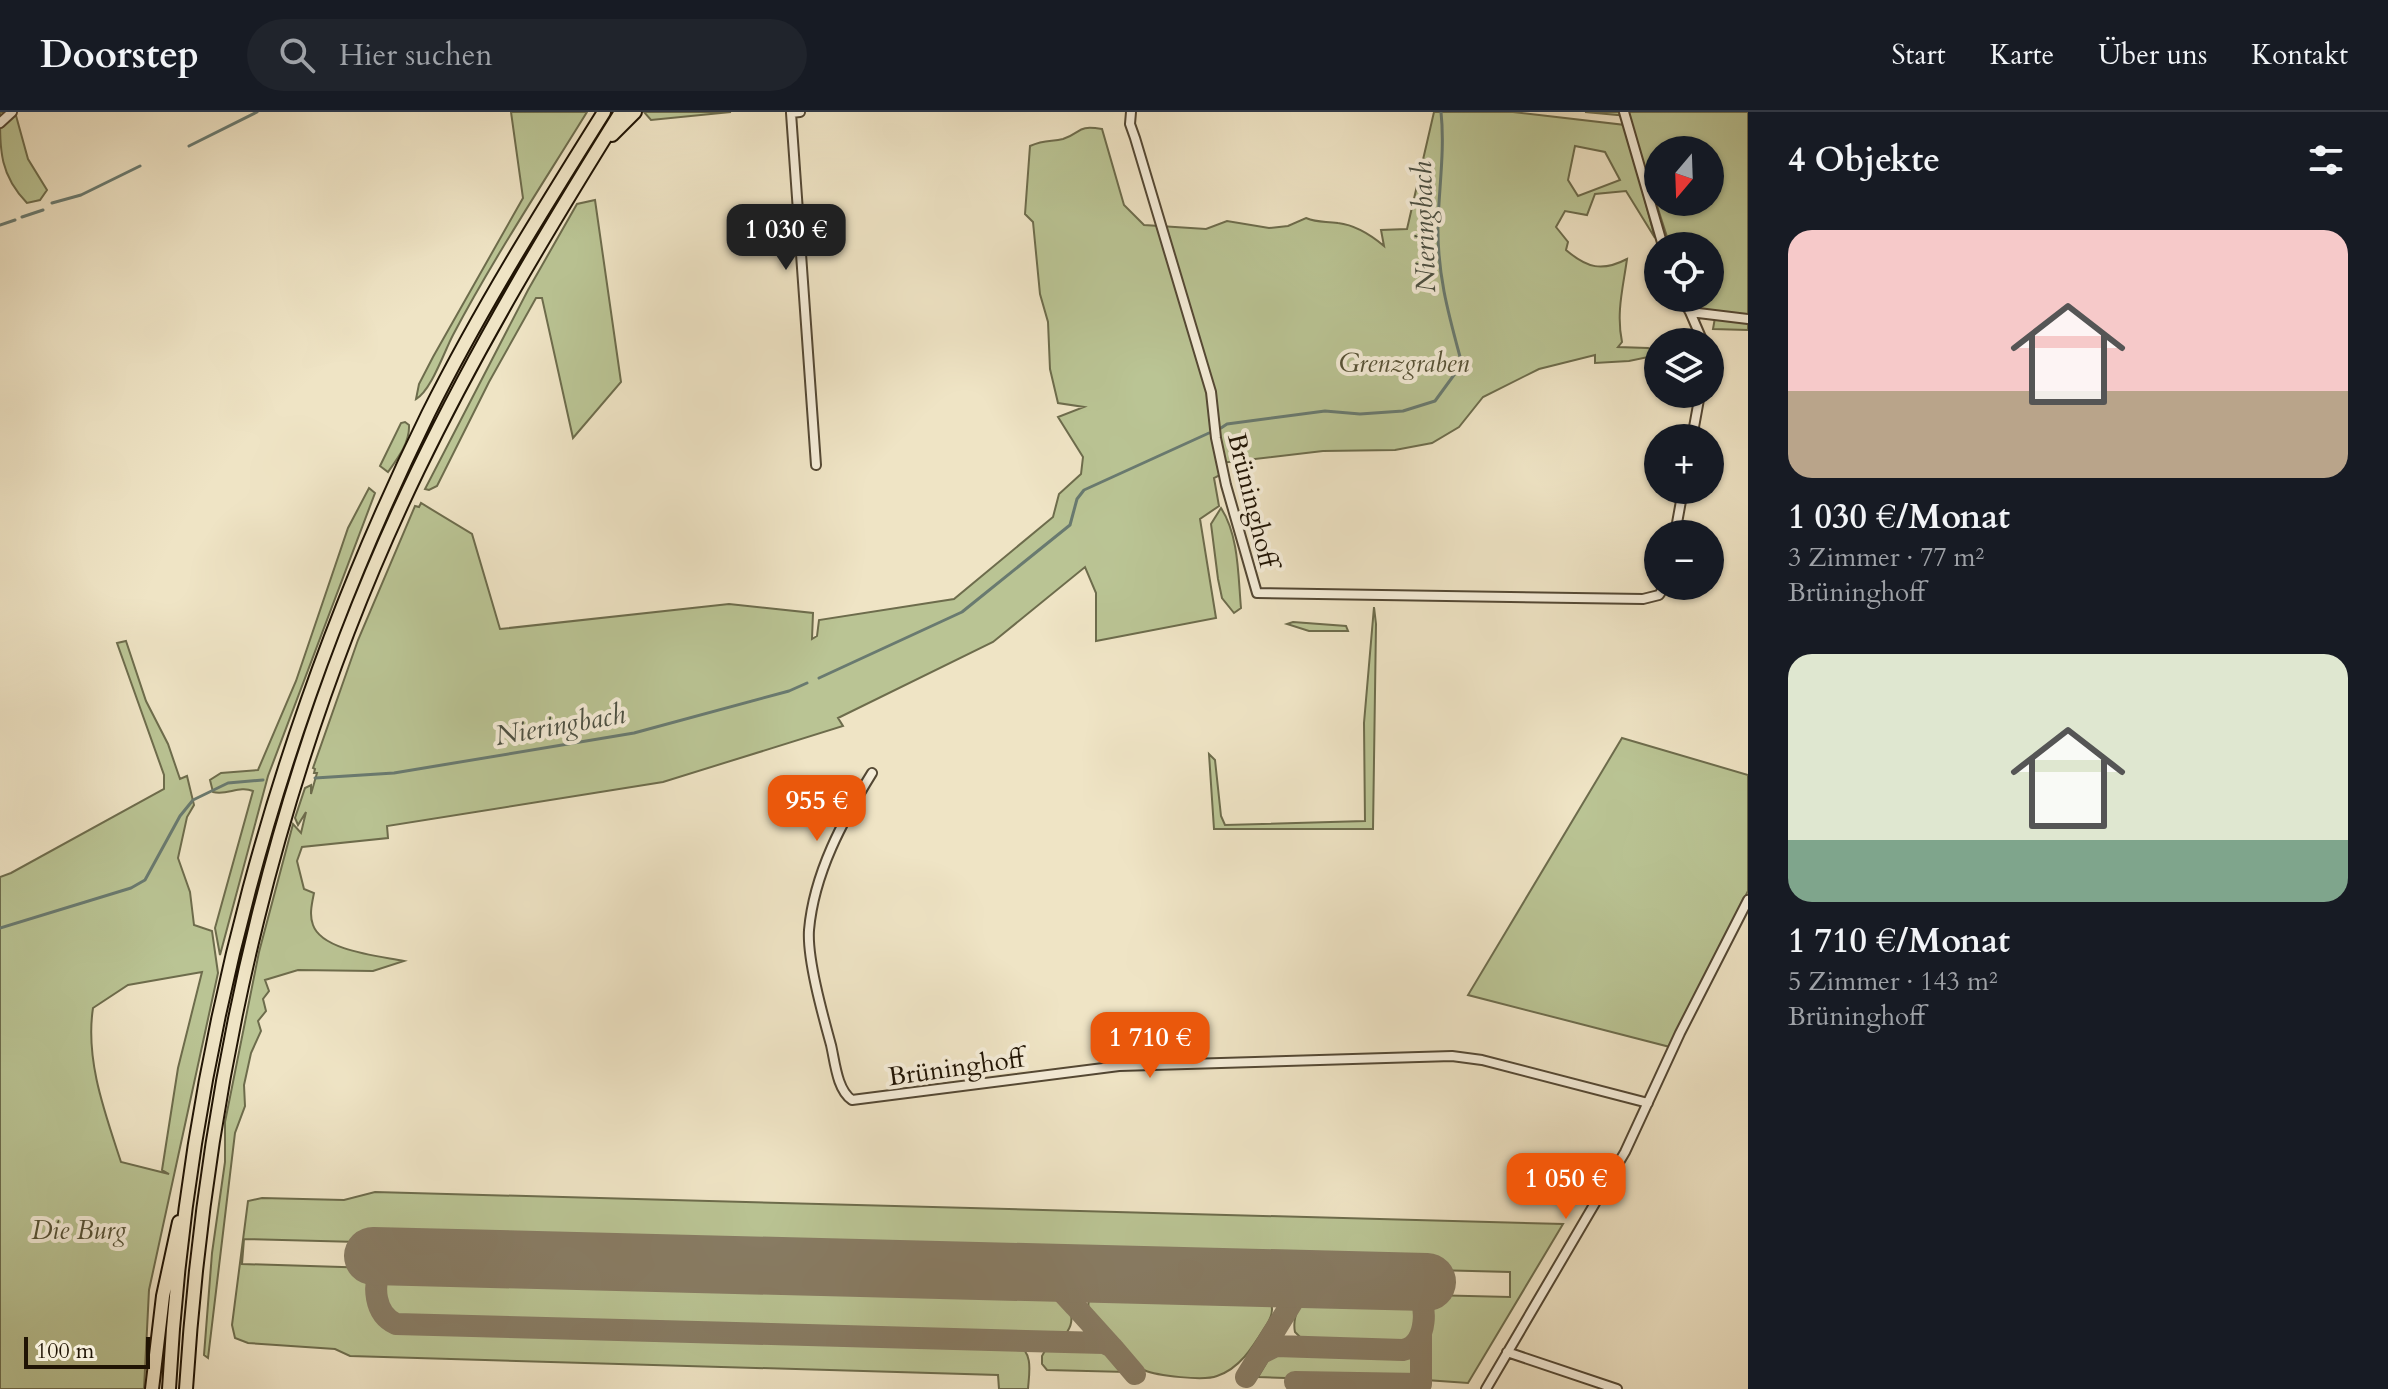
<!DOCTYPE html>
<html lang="de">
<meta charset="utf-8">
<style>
body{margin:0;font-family:Cardo,serif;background:#20242c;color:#f1f3f6;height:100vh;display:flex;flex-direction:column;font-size:30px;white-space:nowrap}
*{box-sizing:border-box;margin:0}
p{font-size:26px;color:#9ea1a6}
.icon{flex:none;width:44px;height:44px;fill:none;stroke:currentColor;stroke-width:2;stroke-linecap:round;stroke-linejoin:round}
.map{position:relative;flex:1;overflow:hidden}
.panel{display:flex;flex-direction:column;background:#171b24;width:640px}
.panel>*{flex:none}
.needle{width:52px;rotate:199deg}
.fabs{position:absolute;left:1644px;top:24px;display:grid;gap:16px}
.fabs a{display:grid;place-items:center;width:80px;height:80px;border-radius:50%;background:#171b24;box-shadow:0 2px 6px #0004;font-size:40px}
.scale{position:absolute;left:24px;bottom:20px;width:126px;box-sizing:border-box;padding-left:8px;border:4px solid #201404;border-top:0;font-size:22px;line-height:28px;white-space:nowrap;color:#201404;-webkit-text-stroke:6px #f5edd9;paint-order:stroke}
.price{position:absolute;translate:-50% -68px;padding:0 18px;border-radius:16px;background:#ea580c;color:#fff;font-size:26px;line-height:52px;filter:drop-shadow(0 2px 4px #0008)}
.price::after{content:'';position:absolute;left:50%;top:48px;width:24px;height:18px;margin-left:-12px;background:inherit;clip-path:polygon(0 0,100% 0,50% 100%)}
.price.selected{background:#222;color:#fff}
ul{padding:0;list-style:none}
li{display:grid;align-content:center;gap:16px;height:424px;padding:0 40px}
li span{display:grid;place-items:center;height:248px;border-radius:24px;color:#555}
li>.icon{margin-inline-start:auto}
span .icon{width:144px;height:144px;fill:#fffc;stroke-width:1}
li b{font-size:34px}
h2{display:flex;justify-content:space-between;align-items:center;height:96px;padding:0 40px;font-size:34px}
header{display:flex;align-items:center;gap:48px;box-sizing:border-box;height:112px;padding:0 40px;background:#171b24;border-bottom:2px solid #363941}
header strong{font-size:38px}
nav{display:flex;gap:44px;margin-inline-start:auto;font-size:28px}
.search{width:560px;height:72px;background:#20242c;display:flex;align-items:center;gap:20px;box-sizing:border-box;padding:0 28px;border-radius:44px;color:#9ea1a6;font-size:30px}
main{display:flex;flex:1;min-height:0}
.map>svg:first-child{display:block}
</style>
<header>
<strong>Doorstep</strong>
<div class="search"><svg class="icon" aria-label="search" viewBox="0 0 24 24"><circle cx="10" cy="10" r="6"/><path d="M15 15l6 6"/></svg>Hier suchen</div>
<nav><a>Start</a><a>Karte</a><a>Über uns</a><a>Kontakt</a></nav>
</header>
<main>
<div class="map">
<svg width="1748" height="1277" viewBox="0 0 1748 1277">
<rect width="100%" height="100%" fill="#efe4c5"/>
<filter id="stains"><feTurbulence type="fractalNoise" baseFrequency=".0025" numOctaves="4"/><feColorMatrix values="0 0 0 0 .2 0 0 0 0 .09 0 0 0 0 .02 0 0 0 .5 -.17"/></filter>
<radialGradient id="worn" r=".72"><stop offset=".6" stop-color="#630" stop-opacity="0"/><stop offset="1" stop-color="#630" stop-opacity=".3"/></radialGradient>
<!-- green -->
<path fill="#bac494" stroke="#6d6c4c" stroke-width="2" fill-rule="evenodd" d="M0,0H15L28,47L47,78L40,88L27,91C0,63 0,40 0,0Z
M511,0H587C542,73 493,147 453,223C444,240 431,279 416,287L419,272L433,245L523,86Z
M644,0H731L651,8Z
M1434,0H1513L1625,13L1655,126L1626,79L1595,82L1587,103L1565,99L1556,115L1568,130L1566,138C1587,156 1602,160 1627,147C1623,176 1616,201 1622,230L1618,235L1648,236L1658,240V243L1629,249L1595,251V243L1539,257L1483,285L1459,315L1432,331L1395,338L1323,339L1220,351L1222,362L1214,366L1219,394L1200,407L1216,506L1096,529V481L1085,455L993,530L838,606L843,614L663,670L387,714L388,726L302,735L297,749L304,777L314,781C312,791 309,803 313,813C322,839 380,844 404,849L373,859L298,858L265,868L269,879L263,887L266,899L258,909L261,919L251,941L244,973L245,994L235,1021L208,1246L204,1243L212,1141L225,1050V1010L259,840L293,712L301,721L306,700L298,713L295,706L305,676L311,673V682L317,661H314L315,657L313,656L358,528L415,394L419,395L421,391L472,422L500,517L729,492L813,501L812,527L817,524L819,508L954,487L1053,405L1059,382L1081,362L1083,345L1058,305L1084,295L1058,291L1050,257L1048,210L1040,182L1033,110L1025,102L1030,34C1045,27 1052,30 1063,27C1083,20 1076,13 1102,17L1124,93L1144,113L1206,117L1227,109L1269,116L1288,114L1306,106C1318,111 1325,109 1338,111C1355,113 1371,123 1384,134L1381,118L1407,117ZM1575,34L1605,40L1620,68L1578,84L1568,68Z
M1585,0H1748V218L1713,217L1716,200C1703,198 1691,200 1687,186H1710V134H1670L1628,4ZM1658,38H1710V90H1658Z
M595,88L621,270L573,326L542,186H536L489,270L437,374L429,378L425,377L528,178L577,92Z
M405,310L409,313C410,330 398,346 388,360L380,354L401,311Z
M369,376L375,381L268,664L220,843L215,816L253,679C239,673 227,684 213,680L210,668L221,661L258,658L296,569L348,416Z
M1221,396C1239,424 1238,463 1241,496L1234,501L1222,486L1218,467L1211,412Z
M1374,495L1376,512L1373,717H1214L1209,642L1215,648L1221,704L1225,713L1365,709L1364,611Z
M1293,510L1346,514L1348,519H1309L1287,512Z
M126,529L146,589L168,632L180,667L187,664L194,693L187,705L178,746L190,780L194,813L212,819L218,861L149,1178L144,1277H0V765L11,761L164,677V663L117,531ZM202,860L178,956L162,1058L169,1062L121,1050C105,1001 85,948 93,896L128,873Z
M1622,626L1748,663V779L1670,935L1468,883Z
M375,1080L1563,1112L1468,1271L1426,1268L1428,1183L1510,1185V1160L244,1127L242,1152L373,1156C372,1182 369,1210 399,1218L1017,1233C1034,1240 1029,1262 1028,1277H999L998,1263L350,1244L335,1237L248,1231L235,1226L232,1213L248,1089L262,1086L344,1088Z
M405,1157L1045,1173C1064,1179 1079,1203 1067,1220L1053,1225L406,1209C382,1205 374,1179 390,1162Z
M1099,1175L1257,1179C1273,1186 1276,1198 1267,1212C1254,1233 1241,1256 1217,1264C1204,1269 1157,1264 1144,1258C1130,1251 1094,1216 1090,1201C1086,1190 1090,1181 1099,1175Z
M1315,1181L1406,1184L1416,1195L1414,1224L1404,1232L1397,1234L1312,1231L1303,1228L1295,1220C1292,1205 1300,1187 1315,1181Z
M1056,1234L1105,1236L1126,1260L1047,1258L1042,1252V1244L1046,1237Z
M1279,1239L1412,1243L1416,1248V1265L1410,1270L1258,1265L1270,1245Z"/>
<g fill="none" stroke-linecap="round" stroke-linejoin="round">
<!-- stream -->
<path stroke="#697a70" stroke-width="3" d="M189,34L257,0
M52,91L81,83L140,54
M22,105L43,98
M0,113L15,108
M1221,316L1227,312L1325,299L1360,302L1403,299L1435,289L1462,252C1449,204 1437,163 1438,112C1439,75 1445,37 1441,0
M819,566L962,500L1070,413L1077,387L1084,378L1209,321
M315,666L394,661L634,621L789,579L807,571
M0,816L131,776L145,768L180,704L193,688L228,671L263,668"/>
<!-- taxiway -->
<path stroke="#887c64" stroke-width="22" d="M398,1144L382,1153C372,1173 374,1202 396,1212L1104,1231L1112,1235L1135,1262
M1038,1162L1050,1167L1075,1194
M1093,1163C1075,1165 1067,1177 1075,1194L1112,1235
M1266,1167C1283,1169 1293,1177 1289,1195
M1260,1242L1276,1234L1403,1238C1428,1233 1429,1190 1414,1174L1397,1169
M1246,1265L1301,1176L1317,1168
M1295,1270L1421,1272V1222"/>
<!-- runway -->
<path stroke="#887c64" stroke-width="58" d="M373,1144L1427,1170"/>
<defs>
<path id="minor" d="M800,0L791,1L816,353
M1131,0L1130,12L1135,26L1211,280L1216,326L1226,373L1257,481L1643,487L1659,483L1665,474
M1624,0L1663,134
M0,11L12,0
M1682,186L1690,200L1748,207
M1690,200L1703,230
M1692,326L1700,282
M1675,422L1683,378
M872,661C843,708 814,761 809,818C807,847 823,904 831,933C835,950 837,978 852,988L1119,954L1452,944L1482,948L1648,991
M1507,1240L1617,1277
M1486,1277L1625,1040L1680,921L1748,788"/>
<path id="highway" d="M612,23L635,0
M152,1277L163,1184L179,1110
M169,1277C187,940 279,605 428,302C480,198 542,99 604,0
M186,1277C206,961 280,644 418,358C478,234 548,117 621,0"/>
</defs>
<!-- minor casing -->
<use href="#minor" stroke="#544834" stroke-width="12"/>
<!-- highway casing -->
<use href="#highway" stroke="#201404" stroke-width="16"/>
<!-- minor -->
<use href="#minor" stroke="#f5edd9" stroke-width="8"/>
<!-- highway -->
<use href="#highway" stroke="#efe4c5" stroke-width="12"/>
</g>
<g text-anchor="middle" stroke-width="8" stroke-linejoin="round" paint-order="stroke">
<!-- park labels -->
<g font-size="26" font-style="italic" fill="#565236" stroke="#f5edd9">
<text x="1404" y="260">Grenzgraben</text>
<text x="79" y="1127">Die Burg</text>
</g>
<!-- street labels -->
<g font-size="26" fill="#201404" stroke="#f5edd9">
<text transform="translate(1253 388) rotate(76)" y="9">Brüninghoff</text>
<text transform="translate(956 955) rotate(-8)" y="9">Brüninghoff</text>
</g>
<!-- water labels -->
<g font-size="28" font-style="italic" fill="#4b5043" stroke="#f5edd9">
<text transform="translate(1423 115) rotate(-92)" y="10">Nieringbach</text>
<text transform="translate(560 612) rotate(-10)" y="10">Nieringbach</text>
</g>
</g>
<rect width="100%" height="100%" filter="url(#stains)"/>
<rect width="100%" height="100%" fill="url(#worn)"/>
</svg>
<div class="fabs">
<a><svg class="needle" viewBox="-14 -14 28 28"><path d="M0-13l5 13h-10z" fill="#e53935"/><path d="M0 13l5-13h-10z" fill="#9ea1a6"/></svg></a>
<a><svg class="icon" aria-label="locate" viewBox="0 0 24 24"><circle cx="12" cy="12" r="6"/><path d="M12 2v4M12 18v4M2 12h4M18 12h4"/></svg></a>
<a><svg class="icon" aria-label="layers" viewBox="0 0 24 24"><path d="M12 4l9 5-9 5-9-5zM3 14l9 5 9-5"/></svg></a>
<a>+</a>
<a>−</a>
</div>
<div class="scale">100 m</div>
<b class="price selected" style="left:786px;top:160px">1 030 €</b>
<b class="price" style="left:817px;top:731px">955 €</b>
<b class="price" style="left:1150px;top:968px">1 710 €</b>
<b class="price" style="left:1566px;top:1109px">1 050 €</b>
</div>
<section class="panel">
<h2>4 Objekte<svg class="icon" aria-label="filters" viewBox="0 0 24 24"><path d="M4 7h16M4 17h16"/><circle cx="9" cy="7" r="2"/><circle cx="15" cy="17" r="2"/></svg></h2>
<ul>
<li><span style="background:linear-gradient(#f6c9c9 65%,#b9a48a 0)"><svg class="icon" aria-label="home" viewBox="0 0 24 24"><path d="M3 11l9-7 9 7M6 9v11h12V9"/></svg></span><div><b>1 030 €/Monat</b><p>3 Zimmer · 77 m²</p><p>Brüninghoff</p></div></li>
<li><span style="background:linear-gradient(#dfe7d0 75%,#7fa58c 0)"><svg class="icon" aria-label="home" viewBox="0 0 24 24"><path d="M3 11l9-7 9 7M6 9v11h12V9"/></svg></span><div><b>1 710 €/Monat</b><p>5 Zimmer · 143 m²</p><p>Brüninghoff</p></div></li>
</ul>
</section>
</main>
